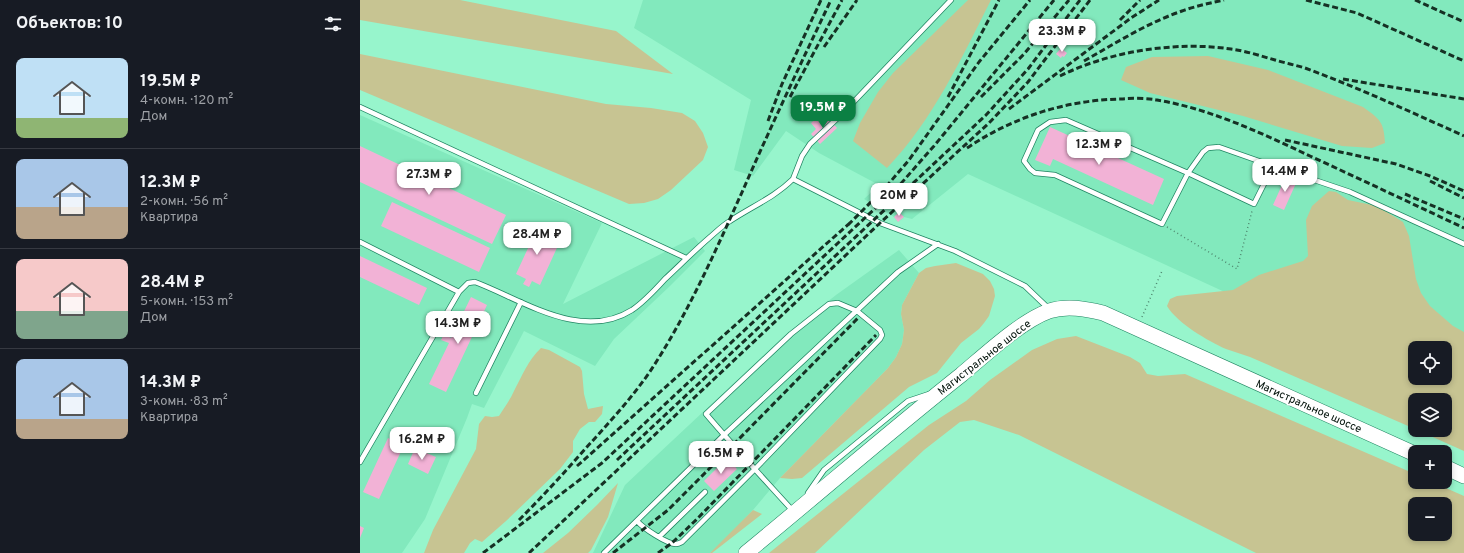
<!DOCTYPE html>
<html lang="ru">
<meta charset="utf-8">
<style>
body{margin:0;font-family:Overpass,sans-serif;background:#20242c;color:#f1f3f6;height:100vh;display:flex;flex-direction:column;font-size:15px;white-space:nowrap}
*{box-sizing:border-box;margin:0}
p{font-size:13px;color:#9ea1a6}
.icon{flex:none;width:22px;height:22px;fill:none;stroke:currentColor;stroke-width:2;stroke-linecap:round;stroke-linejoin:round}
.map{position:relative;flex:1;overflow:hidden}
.details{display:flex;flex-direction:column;background:#171b24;width:360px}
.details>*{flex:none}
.buttons{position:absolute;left:1048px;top:341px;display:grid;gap:8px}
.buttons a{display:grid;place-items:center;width:44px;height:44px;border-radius:8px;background:#171b24;box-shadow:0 2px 6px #0003;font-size:20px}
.price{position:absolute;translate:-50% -34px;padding:0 9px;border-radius:8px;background:#fff;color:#222;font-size:13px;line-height:26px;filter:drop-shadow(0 1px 2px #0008)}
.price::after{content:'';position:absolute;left:50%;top:24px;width:12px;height:9px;margin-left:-6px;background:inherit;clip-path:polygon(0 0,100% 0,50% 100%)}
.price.selected{background:#0b8043;color:#fff}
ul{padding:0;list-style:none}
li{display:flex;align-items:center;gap:12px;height:100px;padding:0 16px}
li+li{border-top:1px solid #363941}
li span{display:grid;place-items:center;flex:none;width:112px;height:80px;border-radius:8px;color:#555}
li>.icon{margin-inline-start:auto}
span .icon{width:48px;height:48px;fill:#fffc;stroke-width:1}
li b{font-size:17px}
h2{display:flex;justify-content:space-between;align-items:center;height:48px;padding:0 16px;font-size:17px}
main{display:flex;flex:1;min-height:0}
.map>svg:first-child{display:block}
</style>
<main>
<section class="details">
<h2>Объектов: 10<svg class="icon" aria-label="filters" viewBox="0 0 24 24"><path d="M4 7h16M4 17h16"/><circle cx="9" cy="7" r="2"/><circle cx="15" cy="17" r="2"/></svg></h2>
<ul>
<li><span style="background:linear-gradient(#bfe0f5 75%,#8fb573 0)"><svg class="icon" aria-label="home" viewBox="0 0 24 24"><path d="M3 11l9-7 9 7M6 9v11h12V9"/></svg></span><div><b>19.5M ₽</b><p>4-комн. · 120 m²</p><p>Дом</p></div></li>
<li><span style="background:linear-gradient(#a9c7e8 60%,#b9a48a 0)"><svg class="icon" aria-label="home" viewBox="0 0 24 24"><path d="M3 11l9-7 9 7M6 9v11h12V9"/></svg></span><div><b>12.3M ₽</b><p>2-комн. · 56 m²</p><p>Квартира</p></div></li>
<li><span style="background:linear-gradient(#f6c9c9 65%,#7fa58c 0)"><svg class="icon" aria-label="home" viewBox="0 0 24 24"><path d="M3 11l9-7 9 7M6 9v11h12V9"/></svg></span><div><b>28.4M ₽</b><p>5-комн. · 153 m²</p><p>Дом</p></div></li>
<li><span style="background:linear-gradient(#a9c7e8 75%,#b9a48a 0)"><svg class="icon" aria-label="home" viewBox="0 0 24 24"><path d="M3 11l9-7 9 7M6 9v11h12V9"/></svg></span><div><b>14.3M ₽</b><p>3-комн. · 83 m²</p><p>Квартира</p></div></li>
</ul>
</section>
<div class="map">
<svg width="1104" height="553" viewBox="0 0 1104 553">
<rect width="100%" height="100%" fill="#97f5cc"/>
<!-- built -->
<path fill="#82e9bd" d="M283,0H1104V349L954,333L608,174L552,219L544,217L538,222L534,217L504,199L519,185L459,153L426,131L393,176L374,170L391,100L274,28Z
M0,115L242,223L203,304L334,237L345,251L310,286L254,339L235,366L164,331L124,408L112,404L107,418L65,519L42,553H0Z
M539,250L559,273L542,305L541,314L544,330L542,344L536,357L528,368L420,478L393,510L360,545L350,553H233L265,485L423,337L476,295Z"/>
<!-- green -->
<path fill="#c7c492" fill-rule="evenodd" d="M0,0H100L256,31L313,74L0,20Z
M608,0H631C601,59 573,120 527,168L493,141L500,123L518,92L533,73Z
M0,54L246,104L291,108L322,113L335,121L343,133L348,147L343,160L311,190L298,199L284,203L269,204L0,90Z
M848,56L908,70L1003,107C1020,119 1024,122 1025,143L1012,148L982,146L883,116L790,93L761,80L766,67L792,57Z
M969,191L976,192L988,200L1017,206L1043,222L1049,236L1056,279L1061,293L1070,306L1093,326L1104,332V451L1057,430H1085V400H1055V429L890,357C882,354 874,352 866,349C848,341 817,323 807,306L810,299L817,296L873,290L899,275L943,261L948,256L946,220L952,206ZM1055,348H1085V378H1055Z
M596,263L623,274L630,281L634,289L635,296L629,316L624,323L619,329L601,343L577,373L549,387L442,478L432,479L420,478L528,368L536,357L542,344L544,330L541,314L542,305L559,273L566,268L575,266Z
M716,336L770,357L780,363L787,374L798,376L825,374L1055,474V482H1072L1104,496V553H896L659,435L614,420L600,422L564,450L455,553H409L569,425L606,401L630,380L672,350L697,339ZM1055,504H1085V534H1055Z
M181,348L189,350L220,367L222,371L224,394L228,409L243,406L242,414L235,422H229L220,429L213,441V452L200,469L146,521L122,542L115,539L110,543L104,553H64L73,530L116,449L119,424L125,416L132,417L139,416C144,408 150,400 154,391C162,376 168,360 181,348Z
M258,483L248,517L231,550L228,553H183L208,533L237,505Z
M393,510L402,514L352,553H350Z"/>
<!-- building -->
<path fill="#f2b2d6" d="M701,48L707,53L704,57L702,56L701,58L696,54Z
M461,114L463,116L461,119L464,122L468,118L477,128L460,144L451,134L456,129L451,123Z
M690,127L804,179L793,205L693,159L690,166L675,160Z
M0,146L146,215L132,244L0,182Z
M926,176L937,181L924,210L913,205Z
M32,202L130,248L119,272L21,226Z
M539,212L544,217L538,222L534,217Z
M178,228L201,239L180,285L172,281L169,287L163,284L166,279L156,274L169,246L159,241L162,233L173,238Z
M0,256L67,288L59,305L0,277Z
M111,297L127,305L86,392L69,384L89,343L81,340L84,334L91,338Z
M28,438L44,445L19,499L3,492Z
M55,448L76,457L68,474L48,464Z
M367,458L377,469L354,491L344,481Z
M0,526L4,528L0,538Z"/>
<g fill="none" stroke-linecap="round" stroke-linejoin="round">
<defs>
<path id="lane" d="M591,0L484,112L450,144L442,156L433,179L520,223L595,251L665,286L688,308
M0,107L326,258
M913,166L859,147L848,148L843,152L828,173L802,224L695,175L675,173L670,169L664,161L678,130L690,122L706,120L828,173L894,204L913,166L990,192L1104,244
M0,242L99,292
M116,393L161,302
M0,462L99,292L108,283L115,282C163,300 221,342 272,310C284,302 295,290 305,279C320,265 334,251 349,238C356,232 363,225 370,221C391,207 415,197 433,179
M448,493L464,470L548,401L569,394
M277,521C283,528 307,544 316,544C318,544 320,543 322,542L395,469L520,339L522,335L520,330L497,311L478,303L469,304L431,334L346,414C374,447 404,479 433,511
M299,537L345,492
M244,553L364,435L538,272L578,244"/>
<path id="primary" d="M1085,467L1104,476
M386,553C458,494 528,433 601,375C625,355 661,321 689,311C707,305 726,309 743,313L1055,454"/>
</defs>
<!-- lane casing -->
<use href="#lane" stroke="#208562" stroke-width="6"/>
<!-- primary casing -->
<use href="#primary" stroke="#208562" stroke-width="16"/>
<!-- path -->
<path stroke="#518b72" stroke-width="1.5" stroke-dasharray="1 3" stroke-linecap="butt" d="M807,227L877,269L892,211
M782,317L802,271"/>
<!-- lane -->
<use href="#lane" stroke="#fff" stroke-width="4.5"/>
<!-- primary -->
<use href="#primary" stroke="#fff" stroke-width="15"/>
<!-- rail -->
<path stroke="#163124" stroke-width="3" stroke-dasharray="6 3" stroke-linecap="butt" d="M946,0L997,13L1104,61
M1055,0L1104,22
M760,20L780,0
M464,47L497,0
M724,61C756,43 787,23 822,11C836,6 850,3 864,0
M700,76C750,51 816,41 871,49C886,51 901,56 915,60C925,63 935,65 945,68C999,88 1051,112 1104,136
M983,79L1104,99
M430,97L482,0
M588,97L639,0
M621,97L664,54L709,0
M649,109L771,18L799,0
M408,121L422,84L461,0
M925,140L1036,164L1070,176L1104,191
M607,148C653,117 706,100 761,99C772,98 786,98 797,100C851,109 901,133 950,156C1002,180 1053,204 1104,228
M1070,181L1104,198
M1045,194L1104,219
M488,225L525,188L549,160L619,62L670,0
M257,460L626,115L668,69L720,0
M217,466L492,221
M159,520C182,497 204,473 226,448C248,424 270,400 289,373C327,316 355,252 383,190C411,126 441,63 471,0
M123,553L242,463L537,188L574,146L694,0
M169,553L520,223L629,123L668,82L730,0
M253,553L308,510L373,445L498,318
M298,553L312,543L337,519L516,335"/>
</g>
<g text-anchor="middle" stroke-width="3.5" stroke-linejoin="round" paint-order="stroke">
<!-- street labels -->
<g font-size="11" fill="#011109" stroke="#fff">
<text transform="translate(624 357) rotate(-38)" y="4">Магистральное шоссе</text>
<text transform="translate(949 406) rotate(24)" y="4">Магистральное шоссе</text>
</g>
</g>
</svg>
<div class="buttons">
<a><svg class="icon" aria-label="locate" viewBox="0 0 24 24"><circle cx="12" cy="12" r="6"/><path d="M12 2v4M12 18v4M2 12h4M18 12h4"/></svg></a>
<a><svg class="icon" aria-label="layers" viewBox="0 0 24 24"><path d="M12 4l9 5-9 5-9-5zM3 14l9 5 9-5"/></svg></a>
<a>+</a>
<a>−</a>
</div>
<b class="price" style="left:702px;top:53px">23.3M ₽</b>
<b class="price selected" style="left:463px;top:129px">19.5M ₽</b>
<b class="price" style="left:739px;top:166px">12.3M ₽</b>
<b class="price" style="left:925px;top:193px">14.4M ₽</b>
<b class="price" style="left:69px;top:196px">27.3M ₽</b>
<b class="price" style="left:539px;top:217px">20M ₽</b>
<b class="price" style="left:177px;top:256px">28.4M ₽</b>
<b class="price" style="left:98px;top:345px">14.3M ₽</b>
<b class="price" style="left:62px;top:461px">16.2M ₽</b>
<b class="price" style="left:361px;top:475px">16.5M ₽</b>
</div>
</main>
